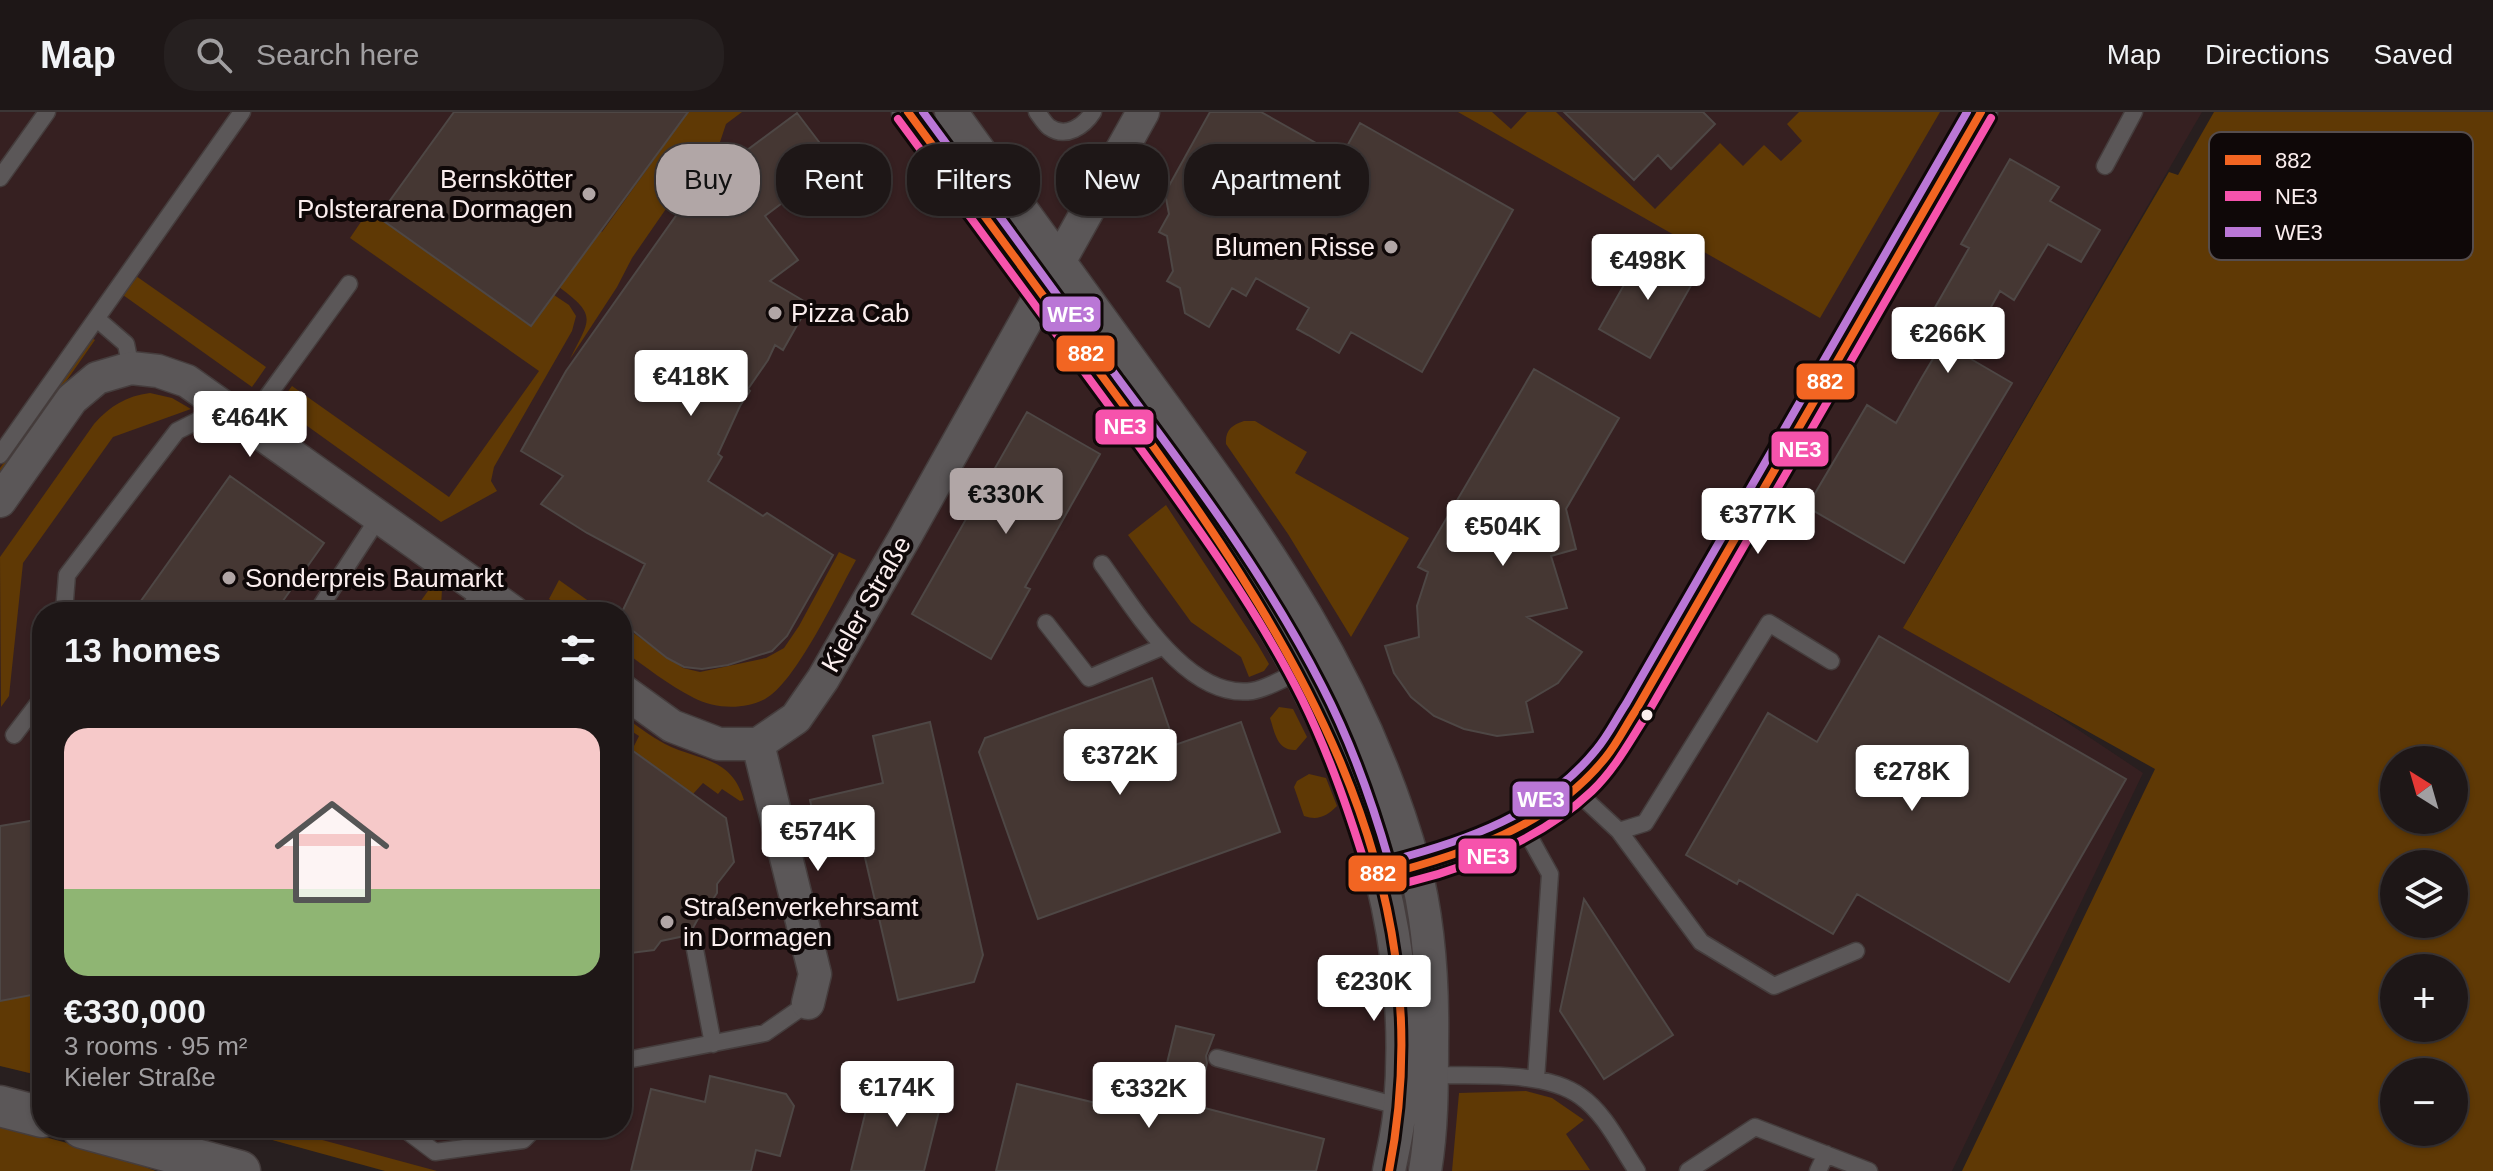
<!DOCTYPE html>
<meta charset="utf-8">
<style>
body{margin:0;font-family:Arial,sans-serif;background:#262020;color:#f1f3f6;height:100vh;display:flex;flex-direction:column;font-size:30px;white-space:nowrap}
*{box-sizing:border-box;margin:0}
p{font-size:26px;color:#a19fa1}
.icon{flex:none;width:44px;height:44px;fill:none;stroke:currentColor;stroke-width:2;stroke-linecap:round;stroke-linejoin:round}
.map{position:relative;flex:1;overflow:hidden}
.details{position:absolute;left:32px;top:490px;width:600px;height:536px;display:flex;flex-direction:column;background:#1e1717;border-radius:32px;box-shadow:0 2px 6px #0004,0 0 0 2px #3c3636}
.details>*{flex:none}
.hud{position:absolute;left:656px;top:32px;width:760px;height:72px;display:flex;gap:16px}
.needle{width:52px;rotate:323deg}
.tools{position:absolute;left:2380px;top:634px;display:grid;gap:16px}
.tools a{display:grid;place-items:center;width:88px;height:88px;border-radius:50%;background:#1e1717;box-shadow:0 2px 6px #0004,0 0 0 2px #3c3636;font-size:40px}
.price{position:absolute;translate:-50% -68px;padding:0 18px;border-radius:8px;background:#fff;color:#222;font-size:26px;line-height:52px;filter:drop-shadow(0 2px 4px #0008)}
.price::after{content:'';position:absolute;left:50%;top:48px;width:24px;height:18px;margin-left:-12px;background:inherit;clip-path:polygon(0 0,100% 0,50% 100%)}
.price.current{background:#b1a6a6;color:#111}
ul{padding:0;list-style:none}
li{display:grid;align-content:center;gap:16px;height:424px;padding:0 32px}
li+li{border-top:2px solid #3c3636}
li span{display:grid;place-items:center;height:248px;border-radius:24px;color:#555}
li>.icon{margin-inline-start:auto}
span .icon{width:144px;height:144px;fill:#fffc;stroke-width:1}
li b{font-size:34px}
h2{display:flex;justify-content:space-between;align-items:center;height:96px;padding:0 32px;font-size:34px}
.tag{padding:0 28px;border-radius:32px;background:#1e1717;box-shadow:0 2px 6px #0004,0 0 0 2px #3c3636;font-size:28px;line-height:72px}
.tag.current{background:#b1a6a6;color:#111}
header{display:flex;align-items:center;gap:48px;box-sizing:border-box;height:112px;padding:0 40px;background:#1e1717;border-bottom:2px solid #3c3636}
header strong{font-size:38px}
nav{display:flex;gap:44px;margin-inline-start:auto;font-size:28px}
.search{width:560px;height:72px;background:#262020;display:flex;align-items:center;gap:20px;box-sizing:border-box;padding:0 28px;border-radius:32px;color:#a19fa1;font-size:30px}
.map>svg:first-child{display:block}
</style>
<header>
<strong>Map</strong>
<div class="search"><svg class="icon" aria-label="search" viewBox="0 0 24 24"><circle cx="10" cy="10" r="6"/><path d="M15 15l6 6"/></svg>Search here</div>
<nav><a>Map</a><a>Directions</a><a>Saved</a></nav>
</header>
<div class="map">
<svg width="2493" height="1059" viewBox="0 0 2493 1059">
<rect width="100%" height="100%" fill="#281f1f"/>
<!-- built -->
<path fill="#362021" d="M0,0H2202L1909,505L2143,661L1952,1059H390L228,1016H622V500H42V965L0,953Z"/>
<!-- green -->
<path fill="#5f3905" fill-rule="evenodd" d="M688,0H742L726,12L720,30L706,39L632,146L617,175L570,247C590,207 598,204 559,175L587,137L497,45L602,120Z
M1458,0H1492L1511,17L1527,0H1556L1655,97L1720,31L1743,54L1764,33L1781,49L1802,29L1787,12L1799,0H1940L1820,206Z
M2214,0H2493V1059H1962L2155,657L1903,516L2169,60L2178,63ZM2394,648H2454V708H2394ZM2394,752H2454V812H2394ZM2394,856H2454V916H2394ZM2394,960H2454V1020H2394Z
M369,98L531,214L554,183L569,193L576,204L572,219L494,355L491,369L497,379L441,410L278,293L292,274L449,385L539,259L350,126Z
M136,164L266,255L252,275L123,183Z
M92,226L95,228L0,364V356Z
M150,281L172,286L191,297L113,325L23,451L9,584L1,595L0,445L94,312C110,294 126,284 150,281Z
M1244,309H1255L1307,340L1295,361L1409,426L1351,525L1288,422L1226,332C1225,318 1232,313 1244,309Z
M1166,393L1258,533L1269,552L1264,559L1249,565L1241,545L1191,510L1128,423Z
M839,440L856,448C838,480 795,572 765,587C744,598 715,597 694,586C668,573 645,554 622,538V513L683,556L700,560L766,546L784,536L799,514Z
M559,468L604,500H568L549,487Z
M435,469L442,477L441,495L437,500H413Z
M1279,595L1293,597L1307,625L1296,638C1277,639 1275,621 1270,606Z
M622,603C636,613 650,624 665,632C698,649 731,644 744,688L740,689L722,677L718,682L703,671L693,682L632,638L639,624L622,613Z
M1309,662L1326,666L1337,694C1327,704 1318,709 1304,704L1294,675L1297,669Z
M42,881V964L0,954V889Z
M1526,979L1552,986L1584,1008L1566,1022L1590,1058L1452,1059L1459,981Z
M0,1013L112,1043L156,1059H0Z
M228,1016H278L437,1059H385Z"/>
<!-- building -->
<path fill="#453733" stroke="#4e4745" stroke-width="2" d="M454,0H688L531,214L378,105Z
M1210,0H1261L1341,45L1360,11L1513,98L1422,260L1351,220L1339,241L1308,223L1297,217L1309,196L1256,166L1246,184L1232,176L1209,215L1185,201L1180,176L1167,169L1173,159L1167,124L1159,120L1169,102L1165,81Z
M1564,0H1703L1715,12L1671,57L1658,43L1634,68Z
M797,1L835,51L765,104L798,148L770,169L809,192L783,238L775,233L768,248L748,277L750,279L740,294L718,342L722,345L708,369L763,404L767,401L833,443L787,524L772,539L728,553L702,557L684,555L667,546L622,510V500L645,452L587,421L541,392L563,364L521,339L566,259L714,50L720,58Z
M2010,47L2059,75L2050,89L2100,118L2081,150L2048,132L2014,188L2000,179L1964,243L2012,271L1904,451L1807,395L1867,293L1896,311L1921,267L1950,218L1929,206L1969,136L1961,132Z
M1646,134L1697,163L1650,246L1599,217Z
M1534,257L1619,306L1566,397L1576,437L1551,444L1567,496L1527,505L1582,540L1558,571L1526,590L1533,620L1497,624L1464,617L1434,604L1411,585L1394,561L1385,534L1419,525L1417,494L1428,460L1418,455Z
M1027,300L1100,342L1025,475L1030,477L991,547L912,502Z
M230,364L324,431L275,500H133Z
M1879,524L2126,667L2009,870L1857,782L1833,822L1739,768L1737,772L1686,743L1768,601L1817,630Z
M1152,566L1175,633L1241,610L1280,720L1038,807L979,640L985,626Z
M930,610L983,843L974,870L898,888L863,737L823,746L810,688L883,671L873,624Z
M622,631L726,706L734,750L717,772V781L708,795L705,794L689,823L661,829L654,838L631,841L628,815L622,817Z
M42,707V881L0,889V714Z
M1584,787L1673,923L1604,967L1560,899Z
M1176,914L1214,923L1206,944L1207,951L1197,994L1324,1027L1316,1059H996L1017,972L1154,1005Z
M710,964L786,982L794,994L780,1044L756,1038L751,1059H631L651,977L705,990Z
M874,966L943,983L924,1059H851Z"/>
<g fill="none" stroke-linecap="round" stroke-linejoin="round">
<defs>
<path id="service" d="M1037,0C1040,4 1045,12 1049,15C1066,27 1084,14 1093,0
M2105,54L2134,0
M0,66L47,0
M97,207L126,232L131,256
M248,311L349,172
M0,343L242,0
M1102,452C1134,496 1187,588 1252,579C1272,576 1310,552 1330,542
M64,500L67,463L177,319L213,301L220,291
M317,500L379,405
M467,500L482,478
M1046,511L1089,566L1162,535
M14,623L40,589L42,581
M1575,678L1619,719L1701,830L1774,874L1856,839
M1524,715L1550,762L1536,967
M1619,719L1645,711L1769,511L1831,549
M694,832L713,932
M1217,946L1402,995
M622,949L765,921L808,891
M1426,963C1472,965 1542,957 1580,984C1605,1001 1620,1034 1637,1059
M403,1016L435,1040L523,1028L535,1016
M1688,1059L1755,1015L1869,1059
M1818,1059L1826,1042"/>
<path id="minor" d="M908,0C976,93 1044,185 1112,277C1271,492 1424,712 1400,994C1399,1015 1393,1038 1389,1059
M951,0C1018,93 1086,186 1153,279C1264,431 1363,568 1414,752C1429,808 1433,875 1432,932C1432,974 1432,1018 1425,1059
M0,389L72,287L97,266L131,256L158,259L187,269L513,500
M622,578L672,614L719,632H758L796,606L823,567L905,425L1143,0
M758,632L815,862L808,891
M1396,760C1475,739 1555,712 1606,644C1617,630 1626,613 1636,598L1981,0"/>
<path id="tertiary" d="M0,994L42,1005
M82,1016L240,1059"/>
</defs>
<!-- service casing -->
<use href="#service" stroke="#453d3d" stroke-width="19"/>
<!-- minor casing -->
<use href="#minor" stroke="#453d3d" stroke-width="35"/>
<!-- tertiary casing -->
<use href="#tertiary" stroke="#453d3d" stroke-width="43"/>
<!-- service -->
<use href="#service" stroke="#5b5758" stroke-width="16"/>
<!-- minor -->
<use href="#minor" stroke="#5b5758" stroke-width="32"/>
<!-- tertiary -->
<use href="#tertiary" stroke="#5b5758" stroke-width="40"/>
<defs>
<path id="bus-1" d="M908,0C978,96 1049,191 1119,287C1287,517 1448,760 1389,1059
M1381,764C1464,742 1550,715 1606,645C1618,630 1626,613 1636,598L1981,0"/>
<path id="bus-2" d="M898,7C970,105 1042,202 1113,299C1181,392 1251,485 1302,587C1331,646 1351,706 1370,768L1381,776C1455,762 1537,731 1592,679C1615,657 1629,630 1646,604L1991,6"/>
<path id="bus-3" d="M923,0C988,88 1052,176 1117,265C1191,364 1266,464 1322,574C1351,630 1372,689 1389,749C1466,729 1544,702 1596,638C1608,624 1616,607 1626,592L1967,0"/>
</defs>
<!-- bus-1 casing -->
<use href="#bus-1" stroke="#0f0808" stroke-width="14"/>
<!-- bus-2 casing -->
<use href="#bus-2" stroke="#0f0808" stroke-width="14"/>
<!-- bus-3 casing -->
<use href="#bus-3" stroke="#0f0808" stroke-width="14"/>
<!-- bus-1 -->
<use href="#bus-1" stroke="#f26522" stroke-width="8"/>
<!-- bus-2 -->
<use href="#bus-2" stroke="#f653ac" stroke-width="8"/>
<!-- bus-3 -->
<use href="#bus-3" stroke="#ba77d6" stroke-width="8"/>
</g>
<!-- markers -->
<g fill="#b1a6a6" stroke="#0f0808" stroke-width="3">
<circle cx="589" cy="82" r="8"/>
<circle cx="1391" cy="135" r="8"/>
<circle cx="775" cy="201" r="8"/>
<circle cx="229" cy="466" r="8"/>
<circle cx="667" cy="810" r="8"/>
</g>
<circle fill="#fbeeee" stroke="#0f0808" stroke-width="3" cx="1647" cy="603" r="7"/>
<g text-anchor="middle" stroke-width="8" stroke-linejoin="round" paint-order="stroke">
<!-- poi labels -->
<g font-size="26" fill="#fbeeee" stroke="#0f0808" text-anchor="start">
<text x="573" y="76" text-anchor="end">Bernskötter<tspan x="573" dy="30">Polsterarena Dormagen</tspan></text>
<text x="1375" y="144" text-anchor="end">Blumen Risse</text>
<text x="791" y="210">Pizza Cab</text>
<text x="245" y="475">Sonderpreis Baumarkt</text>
<text x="683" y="804">Straßenverkehrsamt<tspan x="683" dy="30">in Dormagen</tspan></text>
</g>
<!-- street labels -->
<g font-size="26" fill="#fbeeee" stroke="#0f0808">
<text transform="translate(866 492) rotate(-60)" y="9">Kieler Straße</text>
</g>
</g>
<!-- legend -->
<rect x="2209" y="20" width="264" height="128" rx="12" fill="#0f0808" stroke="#564d4d" stroke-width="2"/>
<rect x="2225" y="43" width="36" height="10" fill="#f26522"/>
<rect x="2225" y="79" width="36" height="10" fill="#f653ac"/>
<rect x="2225" y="115" width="36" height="10" fill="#ba77d6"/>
<g font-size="22" fill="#fbeeee">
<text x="2275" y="56">882</text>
<text x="2275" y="92">NE3</text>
<text x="2275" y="128">WE3</text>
</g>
<g stroke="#0f0808" stroke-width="3">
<rect x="1041" y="183" width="61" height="38" rx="8" fill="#ba77d6"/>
<rect x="1055" y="222" width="61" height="39" rx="8" fill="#f26522"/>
<rect x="1795" y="250" width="61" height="39" rx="8" fill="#f26522"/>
<rect x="1094" y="296" width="61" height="38" rx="8" fill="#f653ac"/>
<rect x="1770" y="318" width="60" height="38" rx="8" fill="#f653ac"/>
<rect x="1511" y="668" width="60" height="38" rx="8" fill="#ba77d6"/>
<rect x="1457" y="725" width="61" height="38" rx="8" fill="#f653ac"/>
<rect x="1347" y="742" width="61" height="39" rx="8" fill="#f26522"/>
</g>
<g font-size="22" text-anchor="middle" font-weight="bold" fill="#fff">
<text x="1071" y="210">WE3</text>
<text x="1086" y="249">882</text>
<text x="1825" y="277">882</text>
<text x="1125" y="322">NE3</text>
<text x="1800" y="345">NE3</text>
<text x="1541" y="695">WE3</text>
<text x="1488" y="752">NE3</text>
<text x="1378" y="769">882</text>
</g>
</svg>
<div class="tools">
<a><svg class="needle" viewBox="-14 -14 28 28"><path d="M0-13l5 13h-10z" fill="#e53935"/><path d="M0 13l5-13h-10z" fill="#a19fa1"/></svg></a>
<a><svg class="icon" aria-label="layers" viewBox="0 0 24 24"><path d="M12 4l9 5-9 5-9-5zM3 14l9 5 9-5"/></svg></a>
<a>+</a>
<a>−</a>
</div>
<b class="price" style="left:1648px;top:190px">€498K</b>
<b class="price" style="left:1948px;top:263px">€266K</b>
<b class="price" style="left:691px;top:306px">€418K</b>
<b class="price" style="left:250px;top:347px">€464K</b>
<b class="price current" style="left:1006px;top:424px">€330K</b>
<b class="price" style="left:1758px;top:444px">€377K</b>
<b class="price" style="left:1503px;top:456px">€504K</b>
<b class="price" style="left:1120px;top:685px">€372K</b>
<b class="price" style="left:1912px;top:701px">€278K</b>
<b class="price" style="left:818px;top:761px">€574K</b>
<b class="price" style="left:1374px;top:911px">€230K</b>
<b class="price" style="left:897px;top:1017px">€174K</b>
<b class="price" style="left:1149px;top:1018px">€332K</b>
<div class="hud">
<a class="tag current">Buy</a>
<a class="tag">Rent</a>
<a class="tag">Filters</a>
<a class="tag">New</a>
<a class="tag">Apartment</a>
</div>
<section class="details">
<h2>13 homes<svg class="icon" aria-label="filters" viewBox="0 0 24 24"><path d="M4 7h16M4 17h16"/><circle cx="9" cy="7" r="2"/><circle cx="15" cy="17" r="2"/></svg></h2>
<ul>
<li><span style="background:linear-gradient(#f6c9c9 65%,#8fb573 0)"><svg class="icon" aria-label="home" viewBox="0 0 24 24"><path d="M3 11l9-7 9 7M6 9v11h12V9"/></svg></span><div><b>€330,000</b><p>3 rooms · 95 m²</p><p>Kieler Straße</p></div></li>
</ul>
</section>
</div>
